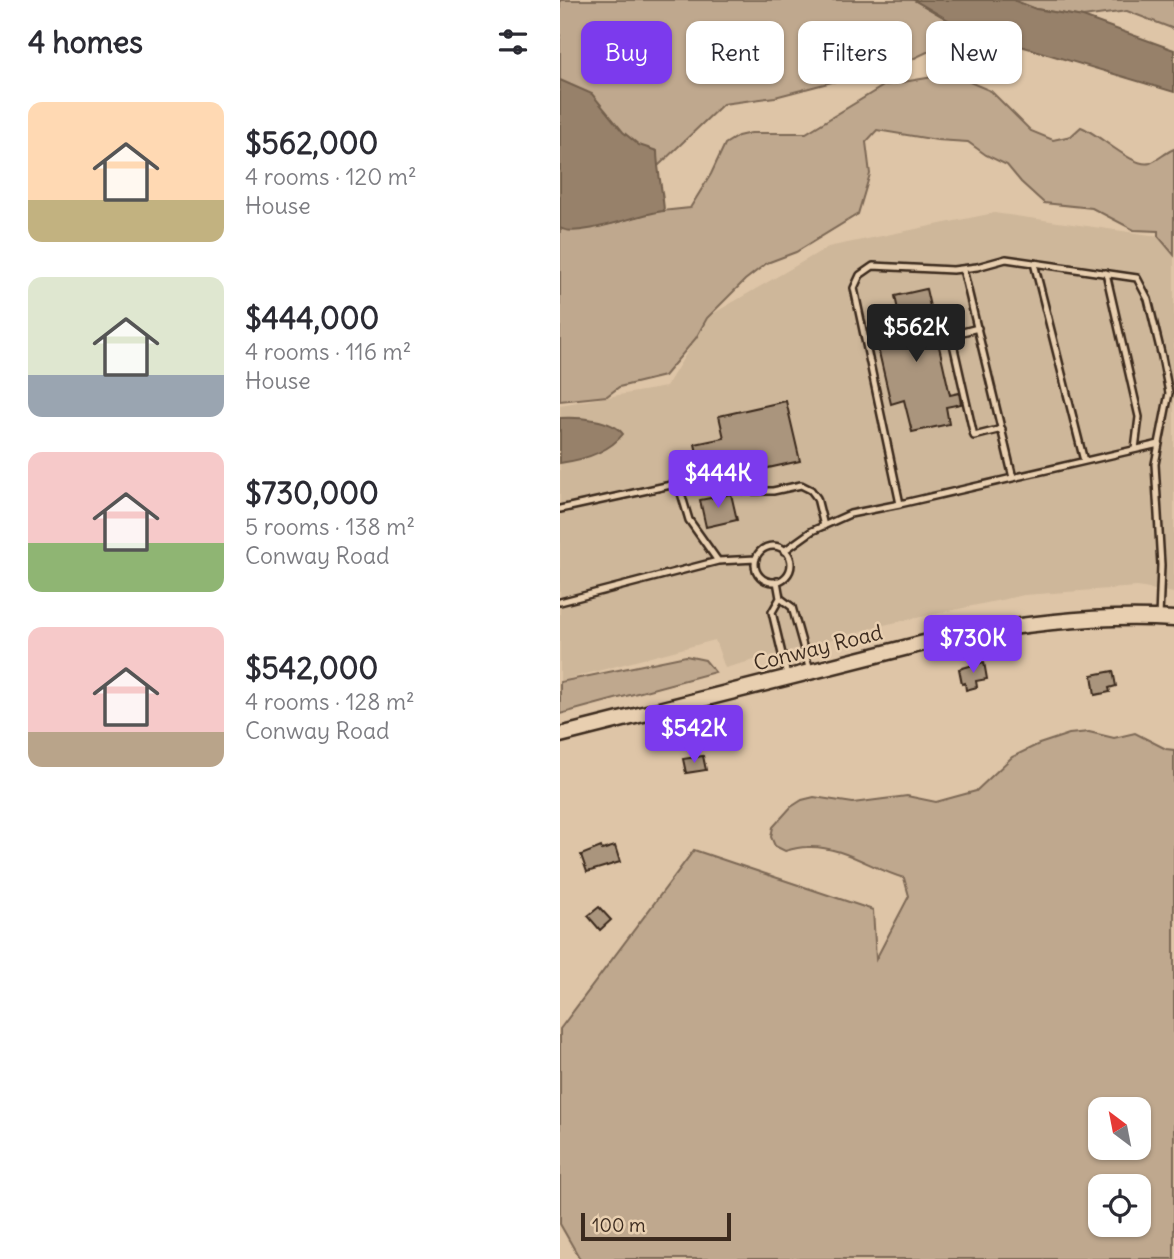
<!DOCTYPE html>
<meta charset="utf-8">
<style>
body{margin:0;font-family:Delius,sans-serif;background:#f2f2f3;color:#2b2b33;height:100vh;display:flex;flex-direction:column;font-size:26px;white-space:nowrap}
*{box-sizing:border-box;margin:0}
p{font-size:23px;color:#7c7c81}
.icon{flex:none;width:38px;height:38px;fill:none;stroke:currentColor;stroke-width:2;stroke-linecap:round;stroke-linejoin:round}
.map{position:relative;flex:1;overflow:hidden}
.drawer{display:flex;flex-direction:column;background:#fff;width:560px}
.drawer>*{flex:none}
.hud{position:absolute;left:21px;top:21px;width:486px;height:63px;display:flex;gap:14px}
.needle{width:46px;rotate:328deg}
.buttons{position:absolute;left:528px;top:1097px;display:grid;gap:14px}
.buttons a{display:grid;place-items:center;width:63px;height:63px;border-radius:14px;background:#fff;box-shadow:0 2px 5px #0004;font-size:35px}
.scale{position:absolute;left:21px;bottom:18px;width:150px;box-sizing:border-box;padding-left:7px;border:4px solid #3b2a1e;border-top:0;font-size:19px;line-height:24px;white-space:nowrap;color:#3b2a1e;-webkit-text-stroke:5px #e8cfb0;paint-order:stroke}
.price{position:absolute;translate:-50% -60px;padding:0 16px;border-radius:7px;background:#7c3aed;color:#fff;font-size:23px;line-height:46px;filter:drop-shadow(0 2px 4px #0008)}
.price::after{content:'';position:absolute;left:50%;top:42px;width:21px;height:16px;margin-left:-10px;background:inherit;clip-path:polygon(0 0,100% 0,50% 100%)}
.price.current{background:#222;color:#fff}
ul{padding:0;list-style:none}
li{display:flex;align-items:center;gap:21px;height:175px;padding:0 28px}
li span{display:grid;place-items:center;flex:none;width:196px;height:140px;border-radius:14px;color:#555}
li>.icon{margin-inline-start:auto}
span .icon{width:84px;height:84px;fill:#fffc;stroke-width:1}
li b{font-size:30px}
h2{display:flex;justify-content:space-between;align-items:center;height:84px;padding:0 28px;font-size:30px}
.tag{padding:0 24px;border-radius:14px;background:#fff;box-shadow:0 2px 5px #0004;font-size:24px;line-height:63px}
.tag.current{background:#7c3aed;color:#fff}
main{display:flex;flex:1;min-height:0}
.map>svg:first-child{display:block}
</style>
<main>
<section class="drawer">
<h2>4 homes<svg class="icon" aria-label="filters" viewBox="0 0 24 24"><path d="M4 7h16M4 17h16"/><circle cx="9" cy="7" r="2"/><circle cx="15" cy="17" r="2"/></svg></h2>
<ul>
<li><span style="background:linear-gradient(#ffd9b3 70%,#c2b280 0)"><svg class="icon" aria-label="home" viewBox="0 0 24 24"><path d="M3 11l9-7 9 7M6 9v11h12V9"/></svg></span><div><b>$562,000</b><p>4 rooms · 120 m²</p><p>House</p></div></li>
<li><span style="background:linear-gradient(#dfe7d0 70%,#9aa5b1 0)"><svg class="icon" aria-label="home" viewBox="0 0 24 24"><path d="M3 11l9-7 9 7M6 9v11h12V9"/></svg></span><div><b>$444,000</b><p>4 rooms · 116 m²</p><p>House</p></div></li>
<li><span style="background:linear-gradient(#f6c9c9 65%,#8fb573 0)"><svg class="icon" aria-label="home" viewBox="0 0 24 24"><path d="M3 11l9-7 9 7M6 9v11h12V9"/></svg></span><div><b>$730,000</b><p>5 rooms · 138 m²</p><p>Conway Road</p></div></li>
<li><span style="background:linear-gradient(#f6c9c9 75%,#b9a48a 0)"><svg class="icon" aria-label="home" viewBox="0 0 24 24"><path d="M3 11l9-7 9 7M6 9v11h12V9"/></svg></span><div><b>$542,000</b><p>4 rooms · 128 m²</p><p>Conway Road</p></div></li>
</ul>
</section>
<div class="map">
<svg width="614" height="1259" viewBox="0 0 614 1259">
<rect width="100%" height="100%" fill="#dec5a7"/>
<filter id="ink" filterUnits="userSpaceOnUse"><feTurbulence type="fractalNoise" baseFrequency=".0143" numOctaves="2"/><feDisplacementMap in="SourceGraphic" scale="14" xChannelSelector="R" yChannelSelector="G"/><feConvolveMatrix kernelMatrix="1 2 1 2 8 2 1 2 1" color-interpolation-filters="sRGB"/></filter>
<g filter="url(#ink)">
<!-- built -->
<path fill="#ceb79a" d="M434,213L598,236L614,255V593L577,587L464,595L328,624L165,668L155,640L0,681V405L106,387L149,316L268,247Z"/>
<!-- green -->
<path fill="#bfa88e" stroke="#7d6956" stroke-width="2" fill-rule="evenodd" d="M0,0H354L404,29L380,46L344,63L215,97L163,104L34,227L54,223L92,212L130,208L151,174L165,144L178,136L191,133H246L325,85L391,74L431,91L471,131L493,140L511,136L521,127C538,133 573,168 590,163C598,160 606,152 614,149V255L598,236V231L574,230L532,208L484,203L461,182L447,165L426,155L408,142L377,140L317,130L306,142L310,174L298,214L236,252L207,263L185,280L147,318L136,338L104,376L59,387L47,396L0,401Z
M453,0H614V29L567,11L523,17L476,9Z
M126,656L145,660L155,672L0,714V682Z
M529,732L554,738L575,733L606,749L614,750V1259H20L0,1224V1029L134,850L313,910L316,959L349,896L344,878C312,869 282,845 247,847C240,847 232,849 225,851L215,846L211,837L213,827L231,807L242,800L254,797L293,803L347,796L376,802L416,791L452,757L479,744L509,734ZM541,1110H579V1148H541ZM541,1186H579V1225H541Z"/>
<!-- water -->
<path fill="#97816b" stroke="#725e4c" stroke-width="2" d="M354,0H453L476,9L523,17L614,50V92L404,29Z
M0,80L32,94L63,132L79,145L97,151C97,171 103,191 104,211C80,213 18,239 0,228Z
M0,418C18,417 52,419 63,434C49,452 22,460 0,463Z"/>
<!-- building -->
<path fill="#aa957d" stroke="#3b2a1e" stroke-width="2" d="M366,289L390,395L399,393L401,404L386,407L389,424L352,432L344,400L331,404L315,335L342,329L335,296Z
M226,401L240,461L172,476L170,467L155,470L151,453L138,457L135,444L164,438L159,416Z
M171,494L177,520L146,527L140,500Z
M424,662L427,679L416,681L417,687L406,690L405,683L402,684L399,669Z
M553,671L556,686L549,688L550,692L535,695L532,675Z
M143,756L146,770L126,773L123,759Z
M55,846L60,862L27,872L21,855L41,847L42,850Z
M39,907L51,920L40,930L28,916Z"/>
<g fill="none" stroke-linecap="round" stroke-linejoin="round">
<defs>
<path id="lane" d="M474,263L524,461
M403,269L453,478
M546,273L579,417L575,449
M418,328L391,335L414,436L442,429
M118,483L129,520L158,561
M340,504L599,444
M0,509L134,480L188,491H213L241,485L251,490L257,498L264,526
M195 564a18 18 0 1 1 36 0a18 18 0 1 1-36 0Z
M224,551L252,531L290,514L340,504L294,288L300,275L313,266L393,270L417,267L446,259L577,278L588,299L602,357L609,393L595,464L601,565L599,618
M217,581L220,598L232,607L250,671
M220,598L212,612L227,675
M0,602L158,561L196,559"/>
<path id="secondary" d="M0,735L372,641C452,625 532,614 614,619"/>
</defs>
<!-- lane casing -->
<use href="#lane" stroke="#3b2a1e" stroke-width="10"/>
<!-- secondary casing -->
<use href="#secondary" stroke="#3b2a1e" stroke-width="19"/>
<!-- lane -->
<use href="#lane" stroke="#e8cfb0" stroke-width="5"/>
<!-- secondary -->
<use href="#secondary" stroke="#e8cfb0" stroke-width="14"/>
</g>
</g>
<g text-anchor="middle" stroke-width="5" stroke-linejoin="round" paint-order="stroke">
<!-- street labels -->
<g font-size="21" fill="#3b2a1e" stroke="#e8cfb0">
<text transform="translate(258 648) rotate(-14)" y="7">Conway Road</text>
</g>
</g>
</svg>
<div class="buttons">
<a><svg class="needle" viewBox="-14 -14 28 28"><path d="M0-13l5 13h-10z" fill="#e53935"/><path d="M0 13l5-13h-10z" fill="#7c7c81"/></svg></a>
<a><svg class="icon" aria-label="locate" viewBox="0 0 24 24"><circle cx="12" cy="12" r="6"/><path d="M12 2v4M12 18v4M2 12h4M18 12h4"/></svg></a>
</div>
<div class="scale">100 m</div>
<b class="price current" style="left:356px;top:364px">$562K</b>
<b class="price" style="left:158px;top:510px">$444K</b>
<b class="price" style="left:413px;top:675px">$730K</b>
<b class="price" style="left:134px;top:765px">$542K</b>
<div class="hud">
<a class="tag current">Buy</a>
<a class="tag">Rent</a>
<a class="tag">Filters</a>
<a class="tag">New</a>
</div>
</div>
</main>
